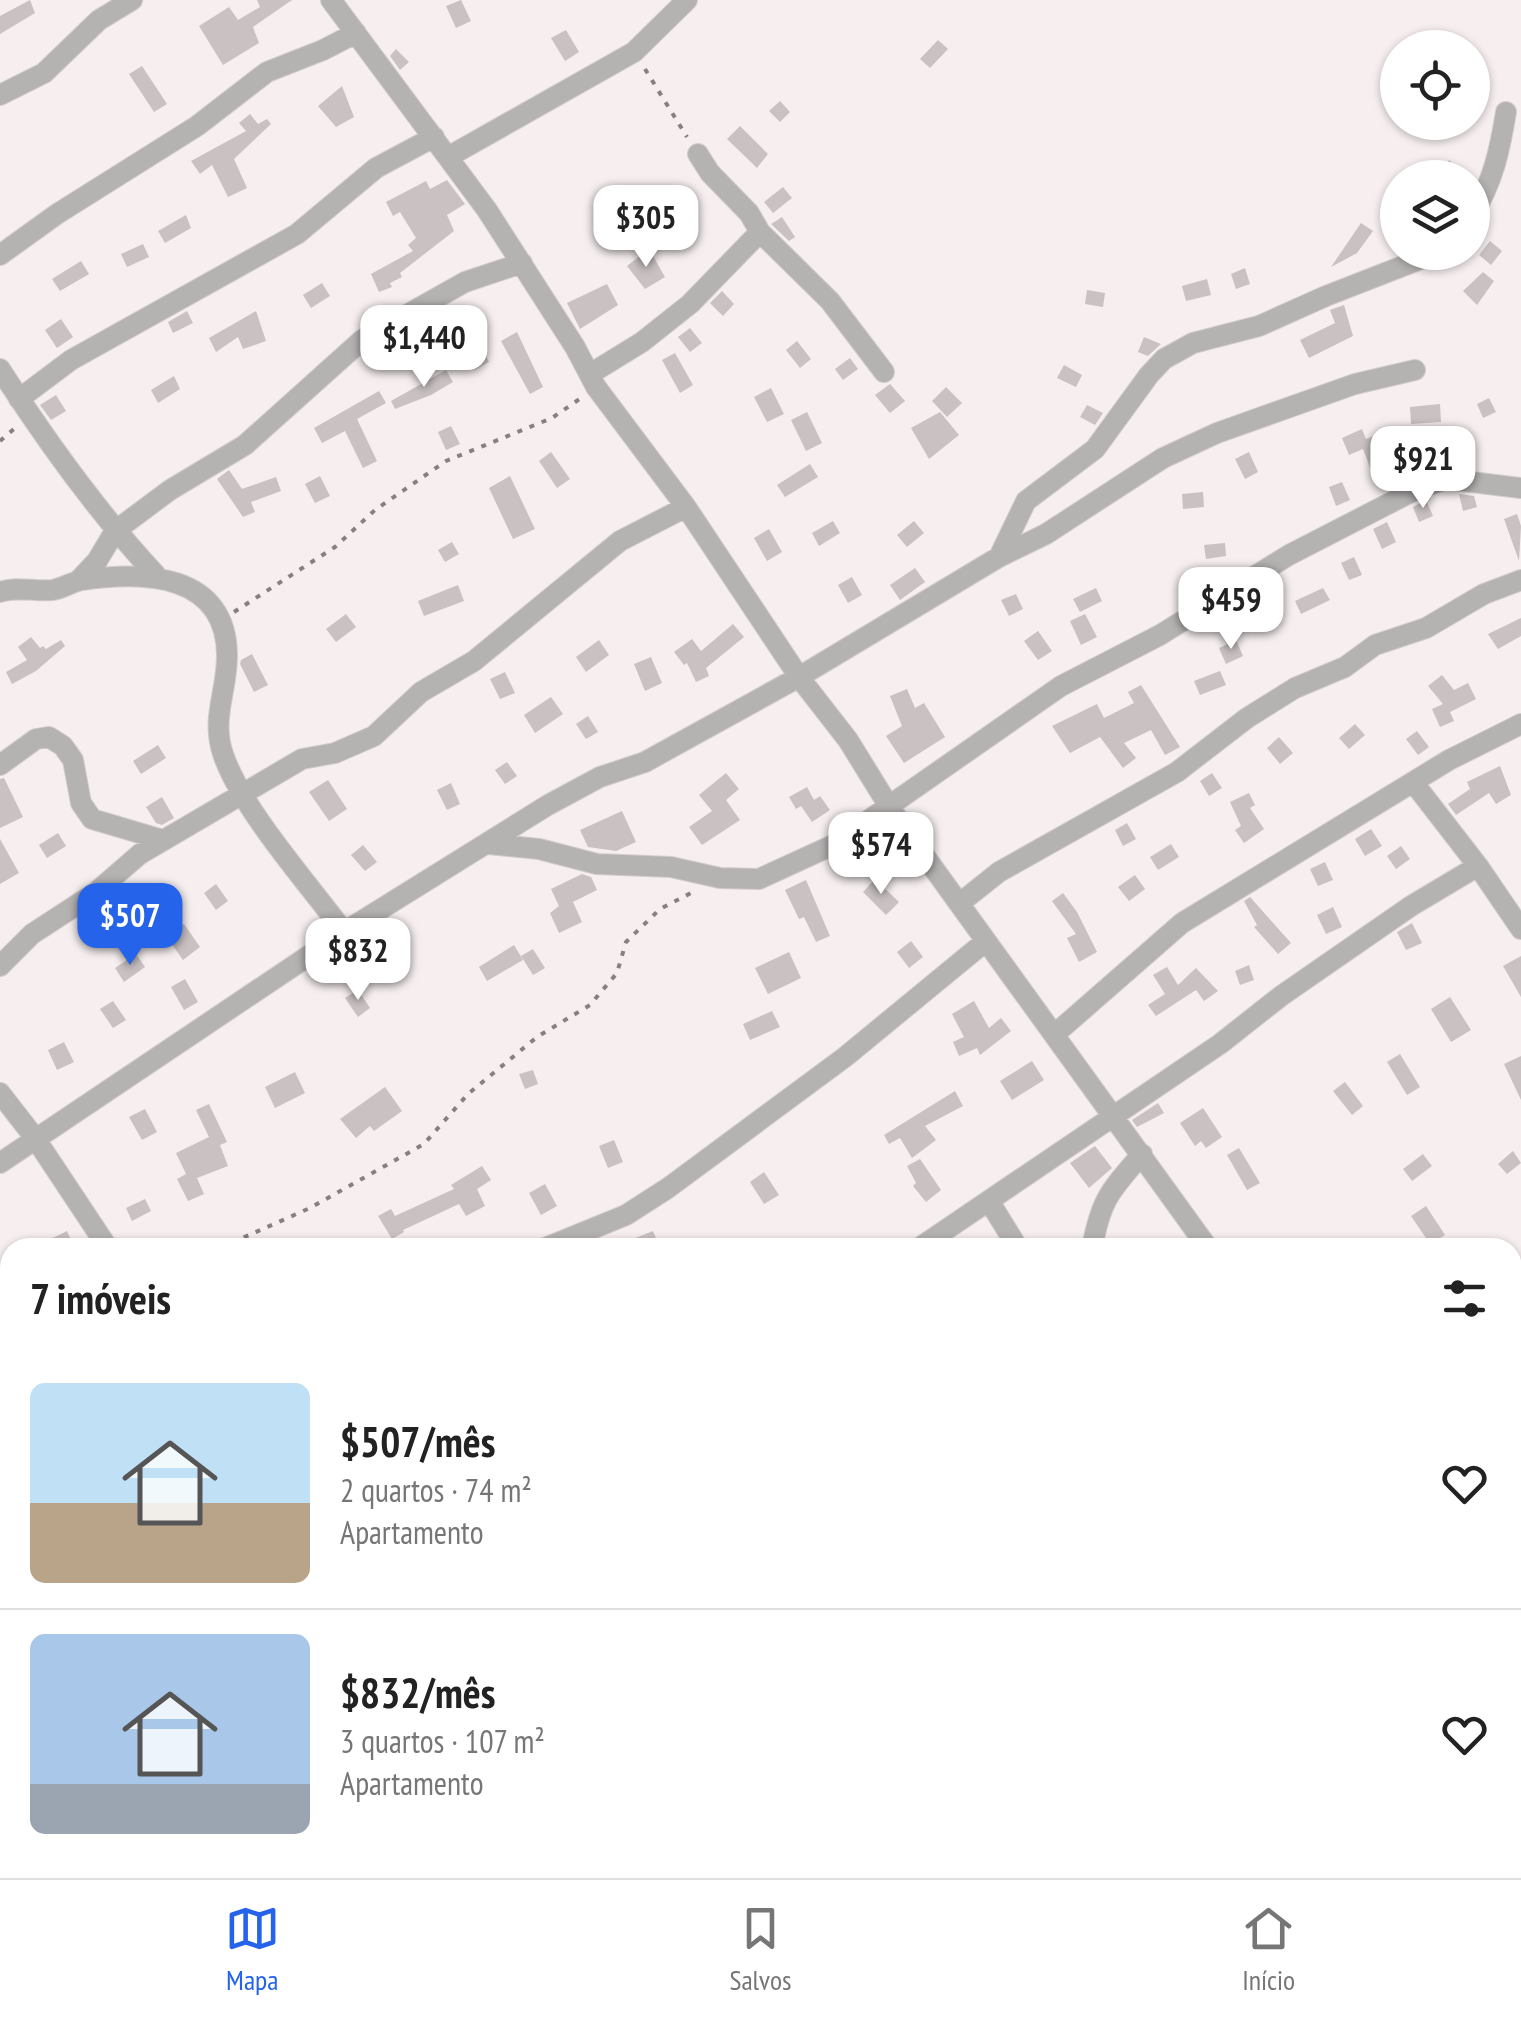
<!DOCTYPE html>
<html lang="pt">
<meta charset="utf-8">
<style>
body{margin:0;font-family:"PT Sans Narrow",sans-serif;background:#f6f6f6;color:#222;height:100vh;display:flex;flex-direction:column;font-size:38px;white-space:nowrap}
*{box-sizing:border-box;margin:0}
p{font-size:32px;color:#767676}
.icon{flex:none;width:55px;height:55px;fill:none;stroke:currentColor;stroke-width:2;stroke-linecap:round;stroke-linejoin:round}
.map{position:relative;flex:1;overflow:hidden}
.side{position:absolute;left:0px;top:1238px;width:1522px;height:642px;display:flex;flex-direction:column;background:#fff;border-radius:30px 30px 0 0;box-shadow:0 2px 8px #0004}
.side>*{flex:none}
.fabs{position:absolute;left:1380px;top:30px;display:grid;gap:20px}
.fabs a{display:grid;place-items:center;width:110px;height:110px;border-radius:50%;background:#fff;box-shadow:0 2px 8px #0004;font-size:50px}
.price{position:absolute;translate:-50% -85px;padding:0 22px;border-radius:20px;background:#fff;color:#222;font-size:32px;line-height:65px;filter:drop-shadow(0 2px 5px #0008)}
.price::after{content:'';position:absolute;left:50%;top:60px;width:30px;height:22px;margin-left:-15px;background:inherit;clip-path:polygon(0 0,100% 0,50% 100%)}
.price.active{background:#2563eb;color:#fff}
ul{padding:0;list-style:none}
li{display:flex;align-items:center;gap:30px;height:250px;padding:0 30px}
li+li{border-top:2px solid #e0e0e0}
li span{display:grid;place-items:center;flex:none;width:280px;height:200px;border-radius:15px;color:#555}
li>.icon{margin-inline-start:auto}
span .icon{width:120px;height:120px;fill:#fffc;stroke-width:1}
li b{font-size:42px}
h2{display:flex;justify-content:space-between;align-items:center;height:120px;padding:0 30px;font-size:42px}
.dock{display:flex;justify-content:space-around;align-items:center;height:140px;border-top:2px solid #e0e0e0;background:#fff;font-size:28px;color:#767676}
.dock a{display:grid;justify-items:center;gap:5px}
.dock .active{color:#2563eb}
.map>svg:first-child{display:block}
</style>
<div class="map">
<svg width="1521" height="1878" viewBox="0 0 1521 1878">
<rect width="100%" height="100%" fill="#f6eeef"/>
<!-- building -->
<path fill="#c9c1c2" d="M30,0L35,13L0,34V16Z
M257,0H292L253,27L259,43L223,65L199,26L229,7L238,20L260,7Z
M461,0L471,21L456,28L446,6Z
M566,30L579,52L565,61L551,38Z
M938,40L948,49L930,68L920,59Z
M396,49L409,62L400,70L390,56Z
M142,66L167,104L154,112L129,74Z
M342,86L354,117L336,127L318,106Z
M780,101L790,112L780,122L769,111Z
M250,114L258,124L267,119L271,124L234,159L247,188L228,197L212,165L200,174L191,161L246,131L239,123Z
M740,126L768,154L757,168L727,139Z
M1449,160L1473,178H1449L1441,172Z
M447,180L465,204L447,215L454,231L400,273L402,277L390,283L392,287L379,292L371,274L413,251L408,245L416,238L400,212L393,216L386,202L426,181L430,189Z
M783,187L792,198L773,213L764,202Z
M186,215L191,228L165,243L158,231Z
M782,217L795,237L789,241L771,224Z
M1361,223L1373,231L1357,253L1331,267Z
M1490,241L1502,251L1491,265L1479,255Z
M143,244L149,257L127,267L121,254Z
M649,249L665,277L645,289L627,266Z
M81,261L89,274L60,291L52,279Z
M1245,268L1250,284L1236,289L1231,274Z
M1483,272L1494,281L1477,305L1463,291Z
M1207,279L1211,295L1186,301L1182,286Z
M322,283L330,296L311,308L303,295Z
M607,284L618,305L580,329L567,303Z
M1087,290L1105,293L1103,307L1085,304Z
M722,291L734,304L723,316L710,303Z
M1344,305L1353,336L1309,358L1300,340L1335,323L1330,310Z
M187,311L193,323L173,333L168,322Z
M256,311L266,341L243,349L238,337L216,352L209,338Z
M468,318L489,362L476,369L455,324Z
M61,319L73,337L57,348L45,330Z
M690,328L702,343L690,352L678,337Z
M517,332L543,387L530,394L501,341Z
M1144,337L1161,344L1148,356L1138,352Z
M797,341L811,359L800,368L786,350Z
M675,353L693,385L680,393L662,360Z
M850,358L858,369L843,380L835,369Z
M1064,365L1082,375L1076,387L1057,378Z
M446,370L453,382L431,395L395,409L391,401Z
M174,376L180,389L158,403L151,390Z
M890,384L905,401L890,413L875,395Z
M946,387L962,403L947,417L932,401Z
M771,388L784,414L767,422L754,397Z
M379,391L386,403L357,419L377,461L363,468L345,431L322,443L314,428Z
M56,395L66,411L51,420L40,405Z
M1489,398L1496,412L1483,418L1477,404Z
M1440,404L1441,422L1411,424L1410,407Z
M1087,405L1103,413L1095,425L1080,417Z
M807,412L822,443L806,451L791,420Z
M940,412L959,435L929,459L911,428Z
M451,426L460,444L446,450L438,432Z
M1395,428L1407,457L1421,452L1427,471L1389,488L1382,472L1373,475L1363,449L1349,455L1342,438L1362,429L1366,439Z
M551,452L570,479L557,488L539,461Z
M1249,452L1258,472L1245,479L1235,459Z
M810,464L818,477L785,497L777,485Z
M229,470L242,489L276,477L281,491L251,502L255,512L243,517L217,479Z
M320,476L330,496L315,503L305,484Z
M510,476L535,529L513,539L489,488Z
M1342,482L1350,500L1336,506L1329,487Z
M1203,492L1204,507L1183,509L1182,494Z
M1459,494L1474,496L1477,507L1463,511Z
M1426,500L1433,516L1419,522L1413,507Z
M1517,514L1521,526L1519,561L1504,519Z
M833,521L840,533L819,546L812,533Z
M914,521L924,533L907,547L897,535Z
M1387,522L1396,542L1382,549L1373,529Z
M769,529L782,552L767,561L754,538Z
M452,542L459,554L445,562L438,550Z
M1225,543L1226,556L1206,559L1204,545Z
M1354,557L1362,575L1349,580L1341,563Z
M915,568L925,582L900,600L890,585Z
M852,577L862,595L848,603L838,585Z
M458,585L464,601L424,616L418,601Z
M1096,588L1102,601L1080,612L1073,599Z
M1323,588L1330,600L1301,614L1295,601Z
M1016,594L1023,609L1009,616L1001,600Z
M1263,602L1271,622L1257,628L1249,607Z
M346,614L356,627L336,642L326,629Z
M1085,614L1097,637L1081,645L1070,621Z
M1521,618V636L1498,649L1488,634Z
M733,624L744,637L706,668L709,676L696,682L687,663L684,665L674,652L692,639L701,651Z
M1038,631L1052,651L1038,660L1024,641Z
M31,637L40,648L43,646L46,649L61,640L65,646L36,671L12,684L6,672L27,660L18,647Z
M599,640L609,655L586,672L576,657Z
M1236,640L1243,656L1226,664L1219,648Z
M252,654L268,685L254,692L240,664L241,660Z
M651,657L662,683L645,691L634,664Z
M1220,671L1226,685L1200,695L1194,681Z
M505,672L515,693L500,699L490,679Z
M1442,675L1454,690L1468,683L1476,699L1450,712L1454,721L1440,727L1432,709L1443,704L1428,686Z
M1141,685L1180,747L1165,755L1151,730L1124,743L1136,758L1123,768L1100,737L1070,753L1052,726L1097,704L1104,718L1134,703L1128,692Z
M907,689L915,708L924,703L945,737L904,763L886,736L902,726L890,696Z
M551,697L563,714L535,733L524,715Z
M588,716L598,732L586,739L576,724Z
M1355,724L1365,735L1349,749L1339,738Z
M1417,731L1429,747L1418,755L1406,739Z
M1279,737L1293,753L1280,764L1267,748Z
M158,745L166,758L141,774L133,761Z
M507,762L517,776L505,784L495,770Z
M1500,766L1511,795L1496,804L1489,793L1456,815L1448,804L1470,789L1467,782Z
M726,773L739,789L726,800L740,820L702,845L689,827L712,811L699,795Z
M1212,773L1222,788L1209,796L1200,781Z
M4,778L23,817L0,828V779Z
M328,780L347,809L329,821L309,792Z
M451,783L460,804L447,810L437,790Z
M807,787L814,800L820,796L830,810L812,822L801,806L796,809L789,797Z
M1249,793L1255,805L1250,808L1264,829L1244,843L1235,830L1241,826L1230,802Z
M162,797L174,818L162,825L156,823L146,807Z
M622,811L636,842L616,851L588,847L580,830Z
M1127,823L1136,839L1123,846L1115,830Z
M1371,829L1382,846L1365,856L1355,839Z
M58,833L66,846L47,858L39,845Z
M0,839L19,873L0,884Z
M1171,844L1179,857L1158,870L1150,857Z
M363,845L377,862L365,871L351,855Z
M1401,846L1410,859L1396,869L1387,856Z
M1325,862L1333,880L1318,886L1310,869Z
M582,874L591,877L597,890L573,902L582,922L559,933L550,913L559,906L551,889Z
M1135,875L1145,889L1129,901L1118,887Z
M875,879L899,902L886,915L863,892Z
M806,880L830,936L816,942L804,917L799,919L785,890Z
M216,884L228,901L216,910L204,893Z
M1063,893L1077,912L1097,952L1079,962L1067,938L1076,934L1052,901Z
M1250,897L1291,943L1278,954L1254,927L1257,925L1244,901Z
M1333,907L1342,927L1326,934L1317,915Z
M141,917L149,932L137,940L128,925Z
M1412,923L1422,943L1406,950L1397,932Z
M184,924L200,947L183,960L166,936Z
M911,941L923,957L909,968L897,952Z
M514,945L523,960L487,981L479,967Z
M533,949L545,968L533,975L521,956Z
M789,952L801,978L768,994L755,968Z
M136,954L145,967L124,982L115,968Z
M1521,956V997L1503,966Z
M1249,965L1254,980L1240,985L1235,971Z
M1167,967L1178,985L1196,968L1218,991L1204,1001L1196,990L1156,1016L1148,1005L1165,994L1153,975Z
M185,979L198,1002L184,1010L171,987Z
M358,990L370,1008L358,1017L345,998Z
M1450,997L1471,1030L1451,1042L1431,1009Z
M113,1001L126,1020L113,1028L100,1009Z
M974,1001L989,1028L1001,1018L1011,1031L980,1055L977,1048L959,1056L953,1042L964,1037L952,1014Z
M772,1011L780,1027L750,1040L743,1024Z
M64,1042L74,1062L57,1070L48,1050Z
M1400,1054L1420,1087L1407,1095L1387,1062Z
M1521,1056V1100L1504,1064Z
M1032,1061L1044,1080L1012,1100L1000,1081Z
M533,1070L538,1084L525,1089L519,1074Z
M295,1072L305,1093L275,1108L265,1087Z
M1345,1082L1363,1106L1352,1115L1333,1091Z
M385,1087L402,1111L374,1131L370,1126L356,1138L340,1119Z
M955,1091L963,1106L925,1126L936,1140L912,1158L900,1138L889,1144L884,1135Z
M1158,1103L1164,1113L1137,1127L1132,1120Z
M209,1104L227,1142L220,1145L228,1166L197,1178L204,1194L188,1201L177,1179L186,1174L176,1153L209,1137L196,1110Z
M1203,1108L1222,1137L1206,1148L1201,1141L1195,1146L1180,1123Z
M145,1109L157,1132L142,1140L129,1117Z
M614,1140L623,1162L608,1168L599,1146Z
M1095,1146L1112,1168L1089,1188L1070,1163Z
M1239,1148L1260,1183L1247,1190L1227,1155Z
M1513,1151L1521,1163L1507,1174L1498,1164Z
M1423,1154L1432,1166L1412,1181L1403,1169Z
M920,1159L941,1190L926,1202L913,1186L916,1183L907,1166Z
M482,1166L491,1180L477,1189L485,1206L466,1216L459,1204L403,1230L404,1232L392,1239L378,1216L391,1209L395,1216L454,1189L451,1185Z
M764,1172L779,1195L764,1204L750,1182Z
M545,1184L557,1206L541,1215L529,1193Z
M145,1199L151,1211L132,1221L126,1208Z
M1426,1206L1445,1235L1430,1244L1411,1216Z
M67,1231L75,1248H32Z
M653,1231L660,1248H614L613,1247Z"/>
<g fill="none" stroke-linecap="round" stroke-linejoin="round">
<defs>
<path id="street" d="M331,0L487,210L575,347L596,387L686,507L799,677L848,740L890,808L1208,1248
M0,95L44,73L99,20L132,0
M698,154L710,173L749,213L760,232L830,301L884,372
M448,157L634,52L687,0
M1472,215C1493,183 1500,149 1506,112
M0,255L57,214L197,126L267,72L323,50L356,33
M0,369C47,442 97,512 156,575
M590,374L642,342L690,304L760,232
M19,399L71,360L297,234L376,168L434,137
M999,557L1026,501L1095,449L1149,375L1164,359L1193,343L1259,326L1326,296L1439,252
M79,580L97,561L115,531L170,490L245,445L362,340L465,282L522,263
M0,592C17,586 36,592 53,590C63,588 72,582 82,580C144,571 227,573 227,656C227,692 211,718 223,754C242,810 308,883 344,932
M0,765L36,739L49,737L63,746L73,760L81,803L92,819L163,840
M1413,782L1478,866L1521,929
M489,844L539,849L597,864L671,867L720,878L759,879L833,845L1061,686L1160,635L1289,555L1419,488L1447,479L1521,488
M960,903L999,872L1177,772L1247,718L1295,688L1345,667L1375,645L1426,628L1484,594L1521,580
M0,966L32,934L95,893L140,854L302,759L335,753L374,736L421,692L474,661L620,541L686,507
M1055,1034L1182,923L1449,760L1521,724
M0,1093L35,1138L108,1248
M0,1163L344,932L548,805L600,777L645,762L799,677L999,557L1046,534L1163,458L1217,433L1355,384L1415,370
M989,1201L1018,1248
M545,1248L626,1215L668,1188L845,1057L986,941
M919,1248L1220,1044L1281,996L1411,906L1478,866
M1092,1248C1101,1199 1110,1191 1142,1154
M0,1633L10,1627
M0,1766L10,1780
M77,1870L83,1878
M271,1870L276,1878
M454,1870L460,1878
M618,1870L624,1878
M782,1870L788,1878
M954,1870L957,1878
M1378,1870L1384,1878
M0,1874L10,1868
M394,1878L404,1870
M827,1878L840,1870"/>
<path id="secondary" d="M1512,1357L1521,1344
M1155,1878L1161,1870"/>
</defs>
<!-- street casing -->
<use href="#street" stroke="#d3cccd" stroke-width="22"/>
<!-- secondary casing -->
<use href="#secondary" stroke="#d3cccd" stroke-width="30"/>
<!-- path -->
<path stroke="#868081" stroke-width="4" stroke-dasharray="5 8" stroke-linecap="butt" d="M645,69L687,137
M0,441L15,428
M234,612L335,547L375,510L446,461L552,418L581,398
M220,1248L310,1208L424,1144L468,1094L537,1037L590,1005L617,973L626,942L660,909L693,892"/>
<!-- street -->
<use href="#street" stroke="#b5b2b2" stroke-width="20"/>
<!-- secondary -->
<use href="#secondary" stroke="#989393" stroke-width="28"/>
</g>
</svg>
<div class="fabs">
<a><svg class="icon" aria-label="locate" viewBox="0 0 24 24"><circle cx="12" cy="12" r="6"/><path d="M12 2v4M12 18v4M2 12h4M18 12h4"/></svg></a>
<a><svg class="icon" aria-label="layers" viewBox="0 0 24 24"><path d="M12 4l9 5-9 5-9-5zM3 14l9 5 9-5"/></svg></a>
</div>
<b class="price" style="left:646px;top:270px">$305</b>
<b class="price" style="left:424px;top:390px">$1,440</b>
<b class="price" style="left:1423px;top:511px">$921</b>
<b class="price" style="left:1231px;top:652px">$459</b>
<b class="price" style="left:881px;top:897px">$574</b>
<b class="price active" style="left:130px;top:968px">$507</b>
<b class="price" style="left:358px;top:1003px">$832</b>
<section class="side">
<h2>7 imóveis<svg class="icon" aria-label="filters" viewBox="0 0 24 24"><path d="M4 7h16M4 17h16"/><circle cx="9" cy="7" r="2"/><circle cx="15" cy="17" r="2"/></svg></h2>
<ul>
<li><span style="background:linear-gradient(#bfe0f5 60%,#b9a48a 0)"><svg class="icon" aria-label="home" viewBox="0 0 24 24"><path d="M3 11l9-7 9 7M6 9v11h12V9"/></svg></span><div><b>$507/mês</b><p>2 quartos · 74 m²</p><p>Apartamento</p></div><svg class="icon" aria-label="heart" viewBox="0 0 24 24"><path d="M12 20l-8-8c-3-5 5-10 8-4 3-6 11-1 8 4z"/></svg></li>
<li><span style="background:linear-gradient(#a9c7e8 75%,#9aa5b1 0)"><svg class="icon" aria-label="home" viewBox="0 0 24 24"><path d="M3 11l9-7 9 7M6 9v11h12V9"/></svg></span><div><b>$832/mês</b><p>3 quartos · 107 m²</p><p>Apartamento</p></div><svg class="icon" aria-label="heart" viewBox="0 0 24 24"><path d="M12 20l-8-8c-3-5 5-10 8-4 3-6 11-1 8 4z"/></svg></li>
</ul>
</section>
</div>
<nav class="dock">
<a class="active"><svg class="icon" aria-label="map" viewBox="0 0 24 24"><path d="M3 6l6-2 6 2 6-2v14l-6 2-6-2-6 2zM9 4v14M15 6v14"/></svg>Mapa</a>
<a><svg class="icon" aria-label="saved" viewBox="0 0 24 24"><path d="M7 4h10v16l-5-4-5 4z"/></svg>Salvos</a>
<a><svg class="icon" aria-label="home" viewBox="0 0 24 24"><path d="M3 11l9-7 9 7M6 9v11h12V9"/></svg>Início</a>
</nav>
